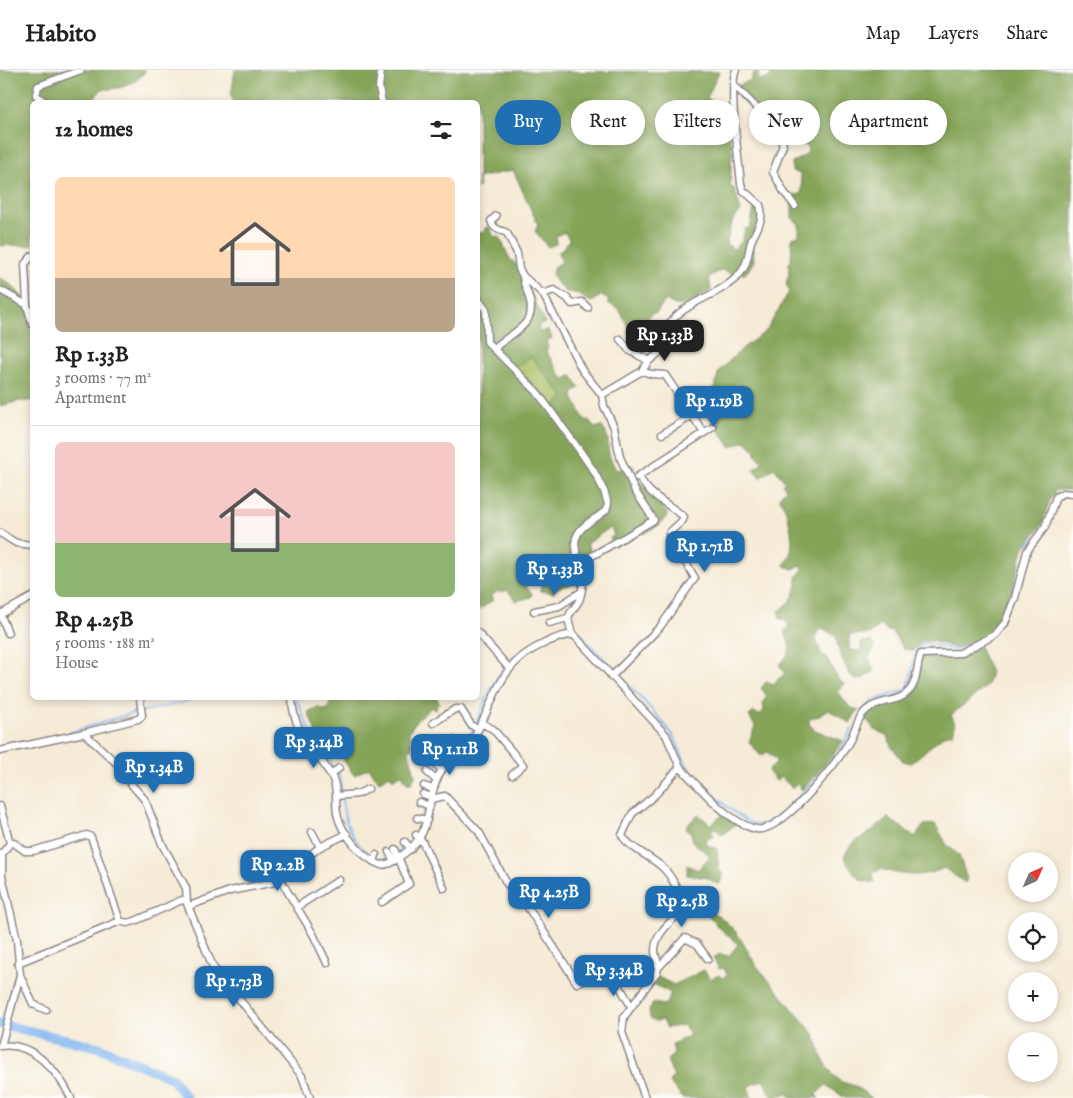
<!DOCTYPE html>
<meta charset="utf-8">
<style>
body{margin:0;font-family:"IM FELL English",serif;background:#f6f6f6;color:#222;height:100vh;display:flex;flex-direction:column;font-size:19px;white-space:nowrap}
*{box-sizing:border-box;margin:0}
p{font-size:16px;color:#767676}
.icon{flex:none;width:28px;height:28px;fill:none;stroke:currentColor;stroke-width:2;stroke-linecap:round;stroke-linejoin:round}
.map{position:relative;flex:1;overflow:hidden}
.drawer{position:absolute;left:30px;top:30px;width:450px;height:600px;display:flex;flex-direction:column;background:#fff;border-radius:8px;box-shadow:0 2px 8px #0003}
.drawer>*{flex:none}
.guide{position:absolute;left:495px;top:30px;width:475px;height:45px;display:flex;gap:10px}
.needle{width:32px;rotate:45deg}
.tools{position:absolute;left:1008px;top:782px;display:grid;gap:10px}
.tools a{display:grid;place-items:center;width:50px;height:50px;border-radius:50%;background:#fff;box-shadow:0 2px 8px #0003;font-size:25px}
.price{position:absolute;translate:-50% -42px;padding:0 11px;border-radius:10px;background:#1f6fb2;color:#fff;font-size:16px;line-height:32px;filter:drop-shadow(0 1px 2px #0008)}
.price::after{content:'';position:absolute;left:50%;top:30px;width:15px;height:11px;margin-left:-8px;background:inherit;clip-path:polygon(0 0,100% 0,50% 100%)}
.price.on{background:#222;color:#fff}
ul{padding:0;list-style:none}
li{display:grid;align-content:center;gap:10px;height:265px;padding:0 25px}
li+li{border-top:1px solid #e0e0e0}
li span{display:grid;place-items:center;height:155px;border-radius:8px;color:#555}
li>.icon{margin-inline-start:auto}
span .icon{width:90px;height:90px;fill:#fffc;stroke-width:1}
li b{font-size:21px}
h2{display:flex;justify-content:space-between;align-items:center;height:60px;padding:0 25px;font-size:21px}
.pill{padding:0 18px;border-radius:22px;background:#fff;box-shadow:0 2px 8px #0003;font-size:18px;line-height:45px}
.pill.on{background:#1f6fb2;color:#fff}
header{display:flex;align-items:center;gap:30px;box-sizing:border-box;height:70px;padding:0 25px;background:#fff;border-bottom:1px solid #e0e0e0}
header strong{font-size:24px}
nav{display:flex;gap:28px;margin-inline-start:auto;font-size:18px}
.map>svg:first-child{display:block}
</style>
<header>
<strong>Habito</strong>
<nav><a>Map</a><a>Layers</a><a>Share</a></nav>
</header>
<div class="map">
<svg width="1073" height="1028" viewBox="0 0 1073 1028">
<rect width="100%" height="100%" fill="#fdfcf7"/>
<filter id="ink" filterUnits="userSpaceOnUse"><feTurbulence type="fractalNoise" baseFrequency=".02" numOctaves="2"/><feDisplacementMap in="SourceGraphic" scale="10" xChannelSelector="R" yChannelSelector="G"/><feConvolveMatrix kernelMatrix="1 2 1 2 8 2 1 2 1" color-interpolation-filters="sRGB"/></filter>
<filter id="wash" filterUnits="userSpaceOnUse"><feTurbulence type="fractalNoise" baseFrequency=".0096" numOctaves="4" result="noise"/><feDisplacementMap in="SourceGraphic" scale="20" xChannelSelector="R" yChannelSelector="G"/><feGaussianBlur stdDeviation="1.12" result="paint"/><feColorMatrix in="noise" values="0 0 0 0 0 0 0 0 0 0 0 0 0 0 0 0 0 1.4 0 .05"/><feComposite in="paint" operator="in"/></filter>
<g filter="url(#wash)">
<rect width="100%" height="100%" fill="#f5ebd6"/>
<!-- green -->
<path fill="#a7bd62" stroke="#64704e" d="M531,287L564,327L550,339L512,298Z"/>
<!-- forest -->
<path fill="#85a458" stroke="#54634a" fill-rule="evenodd" d="M0,0H146C136,15 119,20 102,19L94,28L93,32H32V175C21,177 11,174 0,176Z
M235,0L719,2L707,28L717,34L732,75L730,117L734,118L741,141L733,150L726,174L734,179L742,171L745,159L750,158L755,133L760,140L753,172L754,191L748,201L744,205L738,201L735,205L722,200L709,207L711,220C695,229 683,243 666,230L656,243H652L648,247L654,254L652,259L644,265V272L635,270L619,239L608,233V229L602,225L592,232C579,228 584,223 566,222L555,211L552,204L554,197L562,192L558,183L570,170L564,162L556,166V174L548,177L535,161L538,155L513,100L478,108V118V32H234L231,26Z
M773,0H1073V420H1056L1050,430L1042,455L1023,479L1012,523L1001,552L977,572L956,578L932,571H922L913,581L904,579L891,561H887L881,555L870,564L849,565V580L861,581V572L871,571L875,576L869,588L874,601L862,609L856,610C846,604 837,578 836,566L821,558L815,567L822,586L825,585L838,609L844,614L838,623L850,637L858,640L850,653L829,640L823,642L820,646L810,648L809,654L815,660L843,671L831,688L802,720L797,714L792,718L781,707L776,711L768,701L777,691L767,682L761,686L749,672L755,656L749,646L754,642L759,645L764,641L763,633L767,626L761,618L767,611L772,615L785,603L779,595C792,583 792,576 784,561L789,558L786,550L780,549L779,541C791,533 798,522 797,507L803,499L802,495L793,499L784,496C786,491 790,486 791,481C794,467 788,439 779,427L786,419L782,414L785,412L774,398L760,408L753,400L762,392L755,384L757,382L745,371L730,377L705,338L712,325L719,301L743,278L766,261L789,222L786,213L789,204V193L791,192L792,168L799,166V154L792,148V125L801,124L802,116L800,104L792,101V92L804,86L808,81L807,77L791,65L776,47L771,49L773,60L770,62L759,45L739,28V15L751,10L753,3L758,1L759,11L769,8Z
M489,156L494,167L499,166L510,189L517,195L545,253L538,256L540,262L548,260L552,268L546,271L548,277L546,281L561,306L565,309L572,305L580,318L574,321L573,327L585,351L589,350L595,358L601,356C611,367 607,372 609,384C610,389 614,395 616,400L633,396L638,410L665,436L663,439L668,445L659,455L644,464L641,461L615,476L610,468L614,466L611,458C603,461 595,469 587,473L591,484L574,513L554,519V523L540,521L541,514L529,511L526,517L532,523L531,527L516,531L507,520L501,523L498,521L491,526L493,530L478,541V163L485,162L486,158ZM531,287L564,327L550,339L513,298Z
M0,208C44,229 32,291 32,331H20L0,336Z
M980,576L981,582L991,602L987,616L951,645C955,650 956,657 953,663L944,665L911,693L903,691L891,676L888,666L875,660L864,647L870,640L911,622L922,586L953,587Z
M332,628H437L439,633L436,636L437,639L434,640L432,637L416,651L409,662L412,678L409,681L415,705L412,713H407L402,705L393,709L390,705L379,711L369,698L354,705L331,673L325,677L320,673L308,642L318,637L323,640L328,639Z
M724,743L737,753L722,765L715,758L711,760L714,766L705,770L707,775L717,779L719,799L723,805L719,815L707,808L687,805V795L698,800L710,786L693,772L692,765L686,757L698,744L711,755Z
M888,748L915,767L924,755L935,754L947,775L959,785L967,809L965,813L944,798C924,808 902,806 881,799L873,803L875,813L861,810C854,803 848,796 844,787C851,771 856,772 869,763C877,758 879,753 888,748Z
M698,835L721,847L737,863L756,895L814,964L823,989L833,1005L842,1012L855,1016L872,1028H845L826,1015L816,1025L819,1028H790L788,1023L773,1028L763,1010L748,1017L752,1028H682L669,1011L674,1007L667,990L674,984L672,974L690,965L684,955L667,958L663,950L656,952L650,948L649,941L653,933L665,935L671,923L651,913L656,906L674,915L704,900L710,909L719,905L722,908L727,905L724,898L719,899L713,888L720,884L729,886L738,874L715,854L716,852L696,837Z"/>
<g fill="none" stroke-linecap="round" stroke-linejoin="round">
<!-- stream -->
<path stroke="#83b7f1" stroke-width="2" d="M1028,475L1034,467
M617,604C635,622 654,640 669,660C678,670 680,686 688,697C699,711 743,757 761,755C778,753 823,701 836,686
M296,628L314,670L335,699
M868,636L873,631L908,619L916,581L923,573L956,580L963,578
M475,655C491,618 498,593 535,573C548,566 561,560 576,559L614,600
M70,663L133,643L182,633L194,628
M841,679L852,659
M338,703L341,710V723
M434,704L439,694L473,660
M342,727C343,750 353,775 373,787
M421,758L426,728
M398,782L406,776
M377,789L390,788"/>
<!-- river -->
<path stroke="#83b7f1" stroke-width="10" d="M0,954L98,977L172,1008L186,1028"/>
</g>
</g>
<g filter="url(#ink)">
<g fill="none" stroke-linecap="round" stroke-linejoin="round">
<defs>
<path id="minor" d="M381,0L379,18L382,32
M733,14L767,48L776,60L783,75L773,102L784,122L795,136
M45,32L36,25L38,16L81,0
M496,146L491,151C494,161 500,159 507,163L517,183L519,199L523,206L543,224L582,300L602,325
M32,186L25,194L27,235L32,254
M0,220L27,235
M543,224L554,220L567,228L572,234L582,232L588,238
M478,229L486,240L487,272L537,322L580,381L595,403L604,421L608,434L606,440C600,446 593,449 587,454C567,468 577,484 583,503
M620,269L629,280L649,291
M495,281L497,276C511,263 536,255 530,231C528,222 524,216 523,207
M704,363L713,357
M662,364L692,346
M637,407L704,363L665,305L651,304L642,301
M0,463L16,473L32,475
M534,541L559,536L581,522
M0,543L8,563
M1,544L32,527
M549,553L568,548
M478,563L509,598
M572,565L568,548C571,540 578,535 580,528C585,512 581,500 592,486L654,450L635,421L620,387L614,357L604,336L602,325L642,301L649,291L660,282C666,271 662,259 675,247C694,228 726,223 742,201C748,193 748,182 751,172C756,159 765,150 760,135L743,120L741,114C739,91 728,17 736,0
M611,607L660,557L695,508L669,465L670,462L683,450L684,447C668,433 648,426 639,406
M140,628L142,646L138,649L84,663L126,702L131,714L145,730L162,774L186,818L187,832
M292,628C293,666 317,679 333,709C338,720 335,732 337,743C340,762 363,789 381,795C389,795 395,791 401,786C437,761 422,736 440,703C447,688 465,681 474,667C498,627 496,595 545,573C554,569 564,564 574,565L666,665L680,697L655,725L632,744L622,765C626,776 653,788 662,797C673,807 678,821 684,835L683,839C672,851 654,864 655,882C656,889 660,894 657,902L624,947L622,962L645,1028
M433,653L455,639H461L471,655L478,659
M481,653L493,659L523,695L512,705
M454,670L462,679
M0,681L84,663
M433,692L441,699
M680,697C699,717 729,753 756,759C781,764 833,697 846,677C853,667 855,656 861,646C875,627 898,635 910,620C918,611 916,596 921,584L960,583L995,565L1005,553L1015,528L1027,481L1045,457L1056,427L1063,423L1073,424
M427,702L436,710
M331,705L339,698
M424,716L433,719
M423,724L431,727
M336,726L358,724L368,719
M431,729L445,726L479,762L507,814L525,833L577,913L609,898L631,936
M419,732L430,736
M0,736L10,773
M417,748L427,750
M312,762L320,777
M416,765L422,771L444,818
M405,772L411,779
M389,782L394,791
M374,792L376,785
M280,809L313,864L327,893
M382,832L409,814L395,779
M189,836L230,821L275,812L320,777L347,764
M297,837L339,810
M18,893L120,851
M659,897L685,868L697,874L708,889
M20,905L33,934L46,940
M0,976C32,971 58,1001 71,1028
M1,976L20,905L17,870L2,806V784L10,773H14L25,781H33L87,765L91,767L120,851L127,853L135,851L182,830L186,831L213,897L302,1006L310,1028"/>
</defs>
<!-- minor casing -->
<use href="#minor" stroke="#8c8688" stroke-width="9"/>
<!-- minor -->
<use href="#minor" stroke="#fff" stroke-width="6"/>
</g>
</g>
</svg>
<div class="tools">
<a><svg class="needle" viewBox="-14 -14 28 28"><path d="M0-13l5 13h-10z" fill="#e53935"/><path d="M0 13l5-13h-10z" fill="#767676"/></svg></a>
<a><svg class="icon" aria-label="locate" viewBox="0 0 24 24"><circle cx="12" cy="12" r="6"/><path d="M12 2v4M12 18v4M2 12h4M18 12h4"/></svg></a>
<a>+</a>
<a>−</a>
</div>
<b class="price on" style="left:665px;top:292px">Rp 1.33B</b>
<b class="price" style="left:714px;top:358px">Rp 1.19B</b>
<b class="price" style="left:705px;top:503px">Rp 1.71B</b>
<b class="price" style="left:555px;top:526px">Rp 1.33B</b>
<b class="price" style="left:314px;top:699px">Rp 3.14B</b>
<b class="price" style="left:450px;top:706px">Rp 1.11B</b>
<b class="price" style="left:154px;top:724px">Rp 1.34B</b>
<b class="price" style="left:278px;top:822px">Rp 2.2B</b>
<b class="price" style="left:549px;top:849px">Rp 4.25B</b>
<b class="price" style="left:682px;top:858px">Rp 2.5B</b>
<b class="price" style="left:614px;top:927px">Rp 3.34B</b>
<b class="price" style="left:234px;top:938px">Rp 1.73B</b>
<div class="guide">
<a class="pill on">Buy</a>
<a class="pill">Rent</a>
<a class="pill">Filters</a>
<a class="pill">New</a>
<a class="pill">Apartment</a>
</div>
<section class="drawer">
<h2>12 homes<svg class="icon" aria-label="filters" viewBox="0 0 24 24"><path d="M4 7h16M4 17h16"/><circle cx="9" cy="7" r="2"/><circle cx="15" cy="17" r="2"/></svg></h2>
<ul>
<li><span style="background:linear-gradient(#ffd9b3 65%,#b9a48a 0)"><svg class="icon" aria-label="home" viewBox="0 0 24 24"><path d="M3 11l9-7 9 7M6 9v11h12V9"/></svg></span><div><b>Rp 1.33B</b><p>3 rooms · 77 m²</p><p>Apartment</p></div></li>
<li><span style="background:linear-gradient(#f6c9c9 65%,#8fb573 0)"><svg class="icon" aria-label="home" viewBox="0 0 24 24"><path d="M3 11l9-7 9 7M6 9v11h12V9"/></svg></span><div><b>Rp 4.25B</b><p>5 rooms · 188 m²</p><p>House</p></div></li>
</ul>
</section>
</div>
